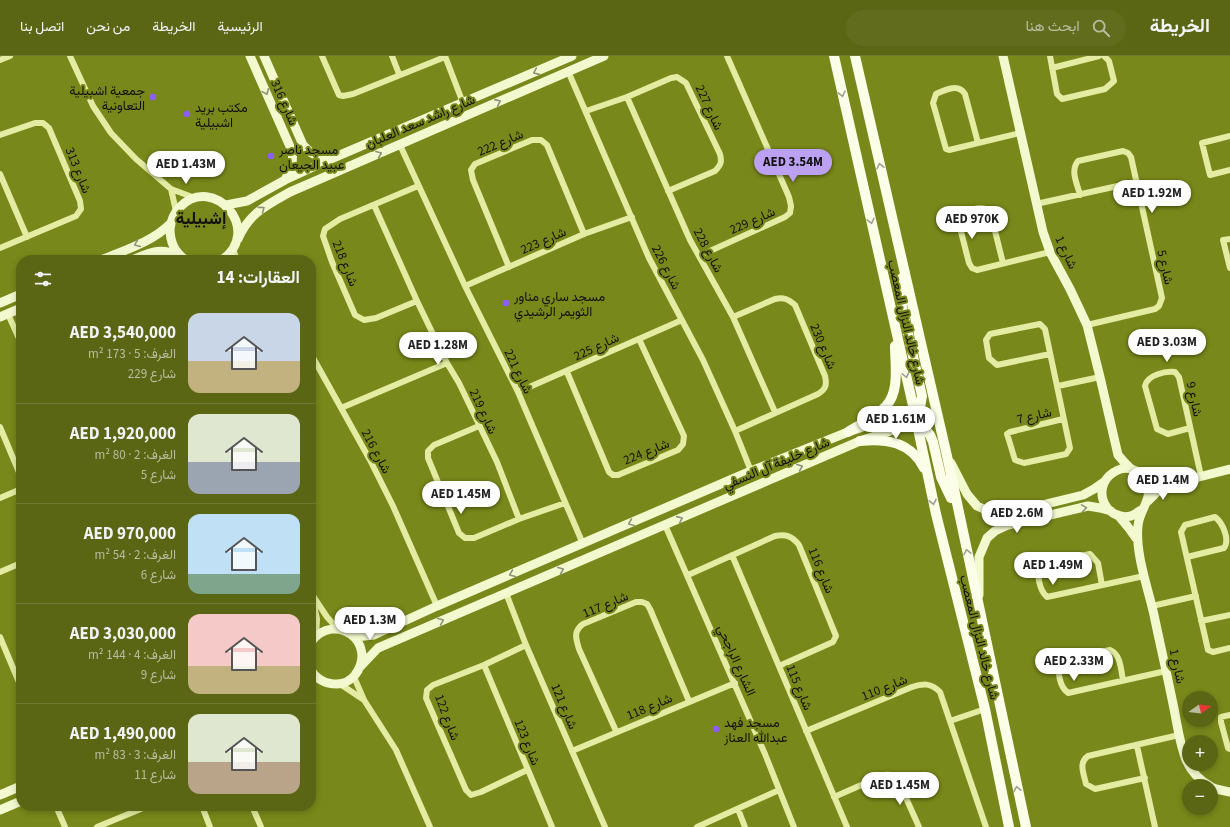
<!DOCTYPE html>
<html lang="ar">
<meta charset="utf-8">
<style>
body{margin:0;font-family:"Source Sans 3",Vazirmatn,sans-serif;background:#616c1d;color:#f1f3f6;direction:rtl;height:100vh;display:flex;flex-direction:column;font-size:15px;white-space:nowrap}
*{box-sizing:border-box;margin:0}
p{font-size:13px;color:#b8bda0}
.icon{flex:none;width:22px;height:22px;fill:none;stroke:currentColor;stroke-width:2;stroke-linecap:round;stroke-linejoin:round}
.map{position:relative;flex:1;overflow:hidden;direction:ltr}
.drawer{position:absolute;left:16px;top:199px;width:300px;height:556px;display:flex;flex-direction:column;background:#5b6614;border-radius:16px;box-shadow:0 2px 6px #0003;direction:rtl}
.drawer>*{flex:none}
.needle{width:26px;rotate:76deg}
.controls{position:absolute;left:1182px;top:635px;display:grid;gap:8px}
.controls a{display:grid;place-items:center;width:36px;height:36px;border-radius:50%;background:#5b6614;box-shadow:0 2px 6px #0003;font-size:20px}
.price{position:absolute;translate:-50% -34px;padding:0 9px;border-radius:14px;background:#fff;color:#222;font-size:13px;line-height:26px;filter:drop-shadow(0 1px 2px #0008)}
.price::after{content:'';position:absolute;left:50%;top:24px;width:12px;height:9px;margin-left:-6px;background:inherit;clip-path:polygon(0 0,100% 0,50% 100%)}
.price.selected{background:#bca0f2;color:#111}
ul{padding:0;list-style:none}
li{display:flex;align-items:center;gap:12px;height:100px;padding:0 16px}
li+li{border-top:1px solid #707a34}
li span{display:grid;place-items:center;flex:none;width:112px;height:80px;border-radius:12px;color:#555}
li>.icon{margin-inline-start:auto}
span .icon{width:48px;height:48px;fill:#fffc;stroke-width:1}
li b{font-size:17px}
h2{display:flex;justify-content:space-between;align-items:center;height:48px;padding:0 16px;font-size:17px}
header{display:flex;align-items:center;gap:24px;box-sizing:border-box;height:56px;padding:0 20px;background:#5b6614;border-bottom:1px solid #707a34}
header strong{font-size:19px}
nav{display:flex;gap:22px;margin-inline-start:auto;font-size:14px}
.search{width:280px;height:36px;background:#616c1d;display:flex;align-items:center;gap:10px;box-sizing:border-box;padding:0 14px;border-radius:22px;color:#b8bda0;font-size:15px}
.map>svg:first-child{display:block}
</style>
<header>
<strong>الخريطة</strong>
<div class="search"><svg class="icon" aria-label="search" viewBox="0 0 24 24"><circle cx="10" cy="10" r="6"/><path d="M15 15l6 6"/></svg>ابحث هنا</div>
<nav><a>الرئيسية</a><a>الخريطة</a><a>من نحن</a><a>اتصل بنا</a></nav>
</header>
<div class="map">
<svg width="1230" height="771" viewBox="0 0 1230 771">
<rect width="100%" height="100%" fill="#79881a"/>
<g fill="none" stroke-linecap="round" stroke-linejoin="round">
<!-- street -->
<path stroke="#e3eca2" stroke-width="6" d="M70,0L93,50L111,77L136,103L171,133L195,142
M322,0L339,39L343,40L353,38L445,1
M392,0L399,18
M445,0L463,47
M1050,0L1057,38L1062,43L1105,33L1114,25L1109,5L1104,0
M0,4L10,0
M1052,12L1099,0
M568,15L649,202L703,304L735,375L751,415
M627,41L690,184L733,261L775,356
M586,55L627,41L671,22L677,21L686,27L720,98C722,106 721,109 715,115L668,135
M0,79L35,67H43L49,72L80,145L81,153L76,160L0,192
M1230,80L1202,87L1210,119L1230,114
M978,87L965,38C958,27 945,34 936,38L933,47L946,93L949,94L1020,77
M400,89L465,230L518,336L583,488
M0,118L27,181
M171,133L176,155
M1080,139C1077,127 1070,115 1078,105L1123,95L1128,97L1131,101L1162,242L1159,250L1155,253L1087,269
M1036,148L1136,126
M374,149L417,245L447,307L459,327L497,406L519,463
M1230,183L1223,184L1230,212
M233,193L237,204
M699,200L785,161L790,157L791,150L789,141L727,0
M1003,207L990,155C982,149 962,154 958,164L969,207L972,212L977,214L1050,196
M509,211L473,124L471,114L475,108L532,84H541L547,89L584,178
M465,230L584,178L632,161
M417,245L376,262L364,264L355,259L332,206L323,180L325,173L340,163L418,130
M8,258L21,287
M733,261L775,243C784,241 788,243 795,249L825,320C827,329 826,333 818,338L735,375
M311,298L370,404L393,450L437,550
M1050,298L997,309L989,302L986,284L990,278L1040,268L1045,273L1070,392L1066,398L1024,407L1015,404L1008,381L1007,378L1010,376L1063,363
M567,316L609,416L613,419H618L678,394L683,388L684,380L639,283
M1058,330L1100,321
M518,336L682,264
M341,352L447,307
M479,370L434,389L428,395V402L459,477L465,482H474L519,463L565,447
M0,371L21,421
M1190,372L1168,378L1157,373L1145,330C1147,319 1165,315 1175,316L1179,321L1201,420
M0,442L21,433
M665,469L765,698L794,771
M732,499L847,771
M1187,501L1224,492C1230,484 1223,467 1215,461L1185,469L1181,476L1208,594L1213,596L1230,592
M0,516L21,507
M688,519L775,480C786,478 792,480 799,489L836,580L833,586L779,610
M1102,529L1098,507L1090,498L1039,509C1037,519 1039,534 1047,541L1144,520
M311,537L327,561L337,572
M506,537L526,589L605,771
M312,541L317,563L316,580
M1152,550L1196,540
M1201,565L1230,559
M0,581L21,631
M526,589L484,609L433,629L427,634L426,642L466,734L471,739L481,736L527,714
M484,609L552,771
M354,621L364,644L396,694L430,771
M1123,624C1121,615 1121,598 1110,594L1061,605C1057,615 1059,630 1068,637L1166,615
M340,628L364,644
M1230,659L1221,661V666L1228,692L1230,693
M950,665L985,653
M616,675L579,593C576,583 573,575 583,568L636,546H642L647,548L650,553L689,645
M806,675L912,631C923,627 931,627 940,636L986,771
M1137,690L1155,771
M572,695L735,627
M1145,722L1095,733L1086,728C1084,718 1078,707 1088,700L1179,679
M834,741L884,719C891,718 894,719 898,724L919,771
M56,750L65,771
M202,750L210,771
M252,750L261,771
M738,753L745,771
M97,771L148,750
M697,771L779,734"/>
<!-- secondary -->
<path stroke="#f3f9cf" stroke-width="9" d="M250,0L292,95C294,107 290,114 285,124
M264,0L303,89L310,96L326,105
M1003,0L1043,176L1050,196L1070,233L1087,269L1100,321L1118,399L1125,407L1131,413
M226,149L247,145L285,124L326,105L572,0
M238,183C249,157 267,149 290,136L604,0
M101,204C125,194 152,186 170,168
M132,204C151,196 160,191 180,200
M186,204C175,197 170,186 170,173C171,164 174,157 180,151C213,117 264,174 222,204
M0,247L21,238
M0,261L21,252
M951,407L967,438L977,450L988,455L1005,458L1083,439L1094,433L1104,426
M1148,445L1163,430L1230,413
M1141,454C1138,456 1134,459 1131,460C1103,466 1089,427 1118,414C1129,409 1144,416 1147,427C1153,444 1139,454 1138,470C1135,497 1148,532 1154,559C1160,588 1167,618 1173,648C1177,666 1179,686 1186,704C1191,715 1199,724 1210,730
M1118,459L1128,471L1138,485
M979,539V501L987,482L995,475L1008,469L1088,450L1100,452L1111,455
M355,581L374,579L437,550L751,415L848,376L903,357L916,361L909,368L905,370L860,385L378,592L360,611
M311,586C335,554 379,587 355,619C351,624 344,628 337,628C326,628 317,624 311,614
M1211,731L1216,733L1230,736
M0,739L21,730
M0,754L21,745"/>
<!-- primary -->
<path stroke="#fbffe8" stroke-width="10" d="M834,0L914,354L936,458L985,653L1009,771
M855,0L947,400L1026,771
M902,222V251L922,340L920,351L916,361L930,379L933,386L941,421L951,442
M848,376C861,368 876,361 886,350C900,335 895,308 895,290
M860,385C886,382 911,386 924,412"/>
</g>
<!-- one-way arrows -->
<defs><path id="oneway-chevron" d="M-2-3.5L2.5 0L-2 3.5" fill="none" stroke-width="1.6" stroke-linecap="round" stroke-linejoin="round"/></defs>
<g stroke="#8d917a">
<use href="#oneway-chevron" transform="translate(536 16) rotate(156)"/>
<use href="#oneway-chevron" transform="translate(266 36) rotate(66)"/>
<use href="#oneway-chevron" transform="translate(498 46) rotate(-24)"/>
<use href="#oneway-chevron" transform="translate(379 98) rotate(-22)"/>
<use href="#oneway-chevron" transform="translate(262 153) rotate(-37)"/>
<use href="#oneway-chevron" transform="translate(137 188) rotate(157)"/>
<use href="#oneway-chevron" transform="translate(800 411) rotate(-23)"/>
<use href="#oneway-chevron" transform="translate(1084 452) rotate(-9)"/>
<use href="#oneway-chevron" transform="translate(680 463) rotate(-24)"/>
<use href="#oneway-chevron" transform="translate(631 467) rotate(157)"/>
<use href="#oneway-chevron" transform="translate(561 514) rotate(-23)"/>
<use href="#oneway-chevron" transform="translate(512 518) rotate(157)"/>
<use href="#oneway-chevron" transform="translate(441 565) rotate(-23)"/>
</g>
<g stroke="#9da092">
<use href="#oneway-chevron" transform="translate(842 38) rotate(77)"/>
<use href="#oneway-chevron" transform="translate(880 110) rotate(-103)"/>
<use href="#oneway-chevron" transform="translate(871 165) rotate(77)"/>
<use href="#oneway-chevron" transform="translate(906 319) rotate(76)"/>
<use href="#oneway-chevron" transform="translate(933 446) rotate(78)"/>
<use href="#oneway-chevron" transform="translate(967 496) rotate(-102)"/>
<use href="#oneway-chevron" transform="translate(1017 733) rotate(-102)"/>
</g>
<!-- markers -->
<g fill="#8c5efe" stroke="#79881a" stroke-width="1.5">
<circle cx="153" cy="41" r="4"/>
<circle cx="187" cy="58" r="4"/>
<circle cx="271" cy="100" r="4"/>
<circle cx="506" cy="247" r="4"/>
<circle cx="716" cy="673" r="4"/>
</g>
<g text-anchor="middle" stroke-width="4" stroke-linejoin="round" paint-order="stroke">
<!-- poi labels -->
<g font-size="13" fill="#111" stroke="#79881a" text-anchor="start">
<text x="145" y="39" text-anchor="end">جمعية اشبيلية<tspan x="145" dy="15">التعاونية</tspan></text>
<text x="195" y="56">مكتب بريد<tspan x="195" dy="15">اشبيلية</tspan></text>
<text x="279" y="98">مسجد ناصر<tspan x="279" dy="15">عبيد الجيعان</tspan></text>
<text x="514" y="245">مسجد ساري مناور<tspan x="514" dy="15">الثويمر الرشيدي</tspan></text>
<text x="724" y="671">مسجد فهد<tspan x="724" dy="15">عبدالله العناز</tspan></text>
</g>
<!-- street labels -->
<g font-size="13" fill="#111" stroke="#79881a">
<text transform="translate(285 46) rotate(66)" y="5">شارع 316</text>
<text transform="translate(710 51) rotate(65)" y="5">شارع 227</text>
<text transform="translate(420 65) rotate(-23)" y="5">شارع راشد سعد العلبان</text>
<text transform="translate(500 86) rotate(-23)" y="5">شارع 222</text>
<text transform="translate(79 114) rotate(68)" y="5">شارع 313</text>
<text transform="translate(752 164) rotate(-24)" y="5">شارع 229</text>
<text transform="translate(543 184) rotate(-24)" y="5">شارع 223</text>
<text transform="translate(709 194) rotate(62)" y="5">شارع 228</text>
<text transform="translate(1067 196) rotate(65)" y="5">شارع 1</text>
<text transform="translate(346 207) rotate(68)" y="5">شارع 218</text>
<text transform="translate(667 211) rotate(63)" y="5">شارع 226</text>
<text transform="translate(1166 211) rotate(77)" y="5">شارع 5</text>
<text transform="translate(907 266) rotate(77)" y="5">شارع خالد النزال المعصب</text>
<text transform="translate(596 290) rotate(-25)" y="5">شارع 225</text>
<text transform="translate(824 290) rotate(67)" y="5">شارع 230</text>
<text transform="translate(519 315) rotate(64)" y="5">شارع 221</text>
<text transform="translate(1195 343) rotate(78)" y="5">شارع 9</text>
<text transform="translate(484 355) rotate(65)" y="5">شارع 219</text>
<text transform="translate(1034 359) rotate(-13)" y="5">شارع 7</text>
<text transform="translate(377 395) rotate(62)" y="5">شارع 216</text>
<text transform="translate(646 395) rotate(-22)" y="5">شارع 224</text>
<text transform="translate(776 407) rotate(-23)" y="5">شارع خليفة آل النسفي</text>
<text transform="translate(822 514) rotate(68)" y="5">شارع 116</text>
<text transform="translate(605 548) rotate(-23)" y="5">شارع 117</text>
<text transform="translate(980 581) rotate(76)" y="5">شارع خالد النزال المعصب</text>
<text transform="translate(737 604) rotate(66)" y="5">الشارع الراجحي</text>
<text transform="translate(1178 610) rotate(78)" y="5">شارع 1</text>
<text transform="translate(800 631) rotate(67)" y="5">شارع 115</text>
<text transform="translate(884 631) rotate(-22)" y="5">شارع 110</text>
<text transform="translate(565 650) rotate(67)" y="5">شارع 121</text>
<text transform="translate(649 650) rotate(-23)" y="5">شارع 118</text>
<text transform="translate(448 661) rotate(69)" y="5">شارع 122</text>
<text transform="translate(528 686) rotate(68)" y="5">شارع 123</text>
</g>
<!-- district labels -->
<g font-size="17" font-weight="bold" fill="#111" stroke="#79881a">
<text x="201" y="168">إشبيلية</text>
</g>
</g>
</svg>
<div class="controls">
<a><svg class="needle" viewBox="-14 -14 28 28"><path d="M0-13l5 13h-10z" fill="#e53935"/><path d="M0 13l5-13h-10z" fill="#b8bda0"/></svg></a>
<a>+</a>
<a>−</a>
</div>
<b class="price selected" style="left:793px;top:127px">AED 3.54M</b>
<b class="price" style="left:186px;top:129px">AED 1.43M</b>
<b class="price" style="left:1152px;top:158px">AED 1.92M</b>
<b class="price" style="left:972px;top:184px">AED 970K</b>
<b class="price" style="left:1167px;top:307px">AED 3.03M</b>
<b class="price" style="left:438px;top:310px">AED 1.28M</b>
<b class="price" style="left:896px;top:384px">AED 1.61M</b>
<b class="price" style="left:1163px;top:445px">AED 1.4M</b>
<b class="price" style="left:461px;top:459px">AED 1.45M</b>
<b class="price" style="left:1017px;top:478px">AED 2.6M</b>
<b class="price" style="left:1053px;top:530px">AED 1.49M</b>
<b class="price" style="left:370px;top:585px">AED 1.3M</b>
<b class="price" style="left:1074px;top:626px">AED 2.33M</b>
<b class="price" style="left:900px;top:750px">AED 1.45M</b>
<section class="drawer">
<h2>العقارات: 14<svg class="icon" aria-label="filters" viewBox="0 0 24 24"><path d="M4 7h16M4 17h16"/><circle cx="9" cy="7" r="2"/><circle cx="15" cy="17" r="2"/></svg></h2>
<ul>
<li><span style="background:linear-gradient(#c9d6e8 60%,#c2b280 0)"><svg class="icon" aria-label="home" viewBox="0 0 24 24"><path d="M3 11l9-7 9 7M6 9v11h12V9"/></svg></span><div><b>AED 3,540,000</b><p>الغرف: 5 · 173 m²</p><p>شارع 229</p></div></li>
<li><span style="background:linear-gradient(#dfe7d0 60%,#9aa5b1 0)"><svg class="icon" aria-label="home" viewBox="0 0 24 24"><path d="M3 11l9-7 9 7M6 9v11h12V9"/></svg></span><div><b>AED 1,920,000</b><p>الغرف: 2 · 80 m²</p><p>شارع 5</p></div></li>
<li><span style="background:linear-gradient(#bfe0f5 75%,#7fa58c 0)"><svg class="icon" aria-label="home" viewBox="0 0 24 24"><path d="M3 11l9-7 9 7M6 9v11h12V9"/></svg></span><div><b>AED 970,000</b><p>الغرف: 2 · 54 m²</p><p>شارع 6</p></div></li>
<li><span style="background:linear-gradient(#f6c9c9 65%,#c2b280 0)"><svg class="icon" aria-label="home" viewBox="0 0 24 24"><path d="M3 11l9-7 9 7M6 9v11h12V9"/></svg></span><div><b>AED 3,030,000</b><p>الغرف: 4 · 144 m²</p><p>شارع 9</p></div></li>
<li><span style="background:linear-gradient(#dfe7d0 60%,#b9a48a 0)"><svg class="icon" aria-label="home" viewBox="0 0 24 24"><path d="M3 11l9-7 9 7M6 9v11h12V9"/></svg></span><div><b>AED 1,490,000</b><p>الغرف: 3 · 83 m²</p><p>شارع 11</p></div></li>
</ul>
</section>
</div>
